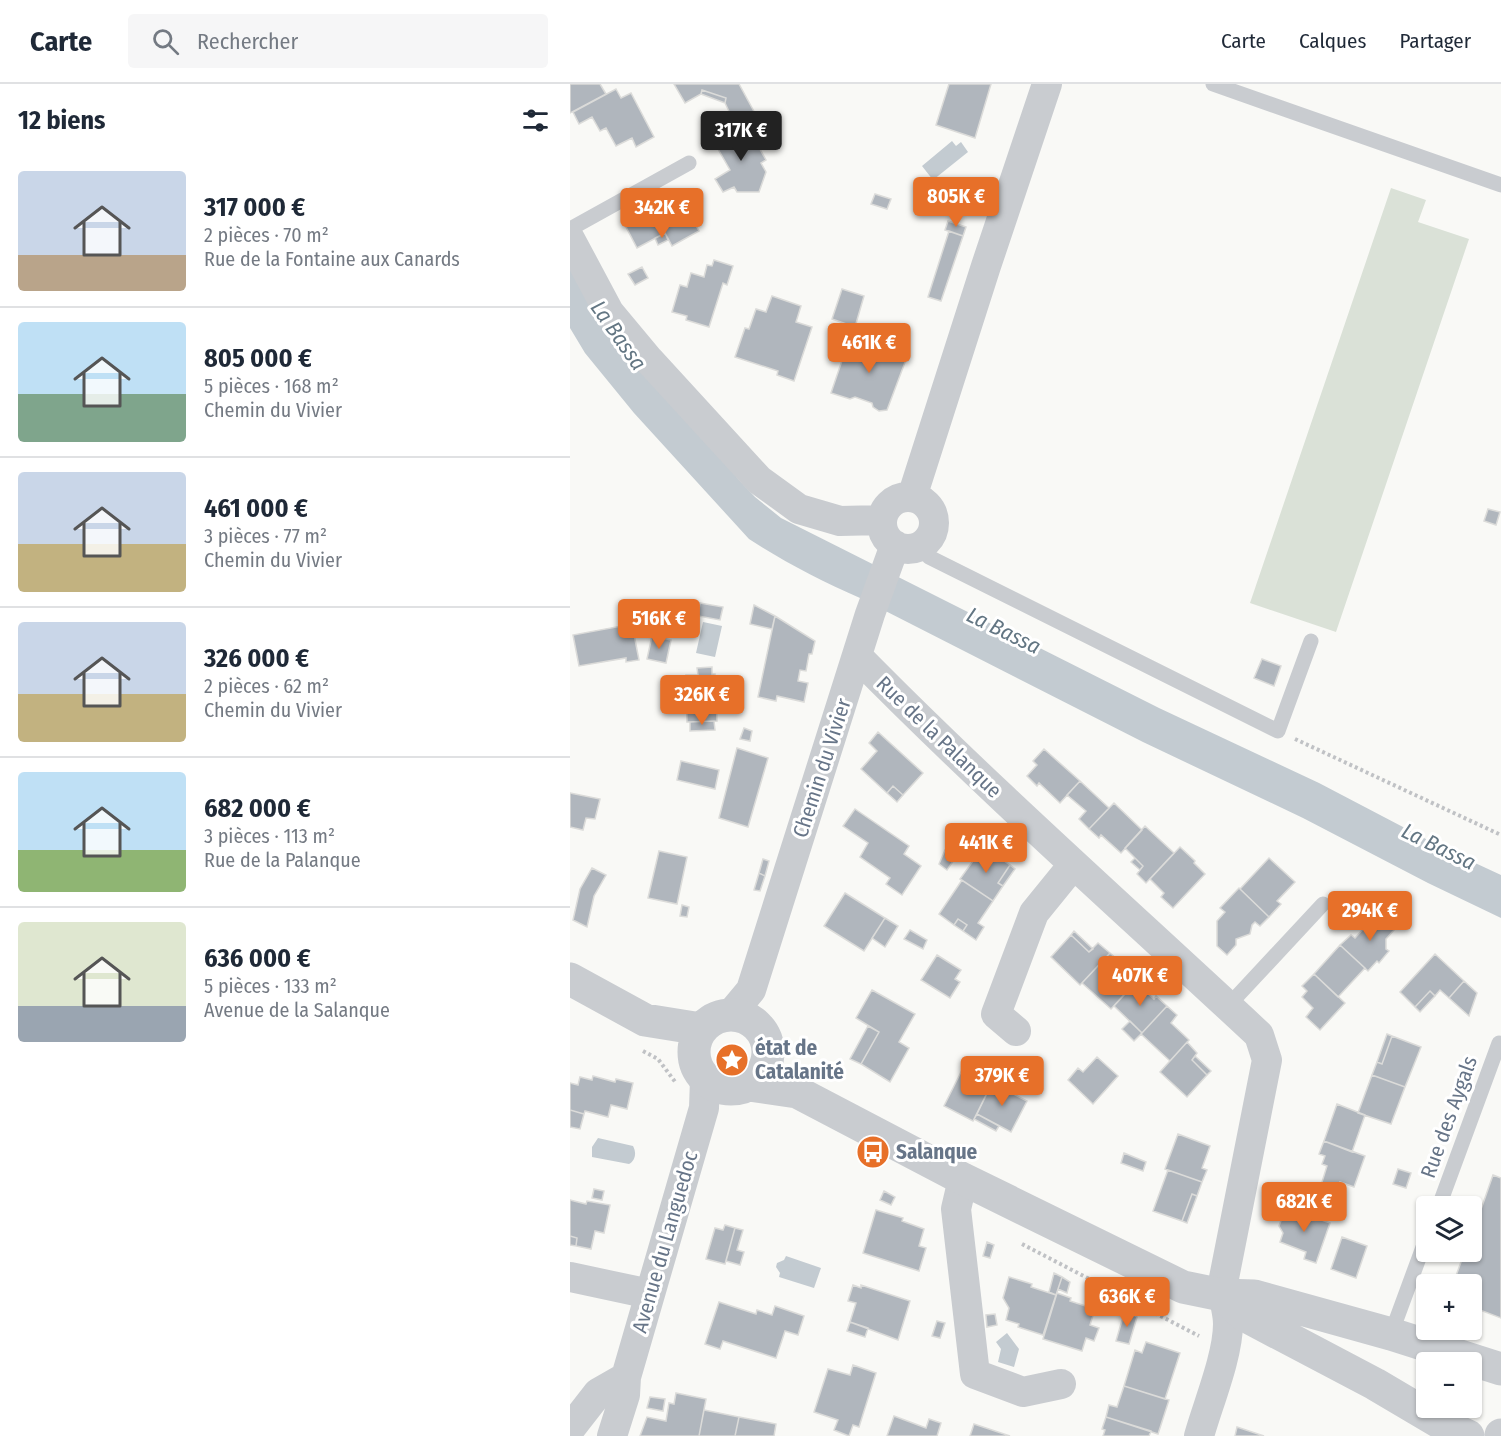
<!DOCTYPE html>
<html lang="fr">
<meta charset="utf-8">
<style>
body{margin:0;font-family:"Fira Sans Condensed",sans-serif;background:#f6f6f7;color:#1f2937;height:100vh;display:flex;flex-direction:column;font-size:22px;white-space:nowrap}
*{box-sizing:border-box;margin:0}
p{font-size:20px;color:#747a83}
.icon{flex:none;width:33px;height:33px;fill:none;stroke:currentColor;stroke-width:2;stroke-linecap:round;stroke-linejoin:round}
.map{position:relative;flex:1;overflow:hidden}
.side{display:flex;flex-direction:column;background:#fff;width:570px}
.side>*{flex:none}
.fabs{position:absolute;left:846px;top:1112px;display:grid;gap:12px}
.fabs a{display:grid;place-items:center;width:66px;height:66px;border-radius:6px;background:#fff;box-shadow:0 2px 4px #0004;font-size:30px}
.price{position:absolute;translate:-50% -51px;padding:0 14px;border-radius:6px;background:#e77029;color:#fff;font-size:20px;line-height:39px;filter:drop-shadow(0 2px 3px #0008)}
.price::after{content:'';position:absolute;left:50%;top:36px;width:18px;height:14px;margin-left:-9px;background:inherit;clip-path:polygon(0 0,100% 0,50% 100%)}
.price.on{background:#222;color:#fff}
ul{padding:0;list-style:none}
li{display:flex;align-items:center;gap:18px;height:150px;padding:0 18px}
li+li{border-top:2px solid #e0e1e3}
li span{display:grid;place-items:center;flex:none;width:168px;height:120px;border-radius:6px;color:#555}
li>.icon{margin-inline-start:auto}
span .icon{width:72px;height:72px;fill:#fffc;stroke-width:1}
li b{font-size:26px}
h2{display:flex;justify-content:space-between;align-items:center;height:72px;padding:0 18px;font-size:26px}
header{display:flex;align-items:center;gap:36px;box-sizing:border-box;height:84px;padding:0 30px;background:#fff;border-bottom:2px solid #e0e1e3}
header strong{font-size:28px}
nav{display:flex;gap:33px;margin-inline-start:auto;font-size:21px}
.search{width:420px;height:54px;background:#f6f6f7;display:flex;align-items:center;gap:15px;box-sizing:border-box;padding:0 21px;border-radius:6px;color:#747a83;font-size:22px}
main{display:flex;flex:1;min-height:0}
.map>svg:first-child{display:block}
</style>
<header>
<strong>Carte</strong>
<div class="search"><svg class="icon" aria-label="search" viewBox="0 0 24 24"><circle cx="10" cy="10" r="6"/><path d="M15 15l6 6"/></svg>Rechercher</div>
<nav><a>Carte</a><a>Calques</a><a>Partager</a></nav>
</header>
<main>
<section class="side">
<h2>12 biens<svg class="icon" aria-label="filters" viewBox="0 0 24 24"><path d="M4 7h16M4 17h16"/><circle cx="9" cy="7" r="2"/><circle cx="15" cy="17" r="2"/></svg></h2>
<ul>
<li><span style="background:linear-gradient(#c9d6e8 70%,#b9a48a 0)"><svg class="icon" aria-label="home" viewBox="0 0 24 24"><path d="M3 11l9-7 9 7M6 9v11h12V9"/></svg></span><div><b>317 000 €</b><p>2 pièces · 70 m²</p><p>Rue de la Fontaine aux Canards</p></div></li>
<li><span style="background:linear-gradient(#bfe0f5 60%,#7fa58c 0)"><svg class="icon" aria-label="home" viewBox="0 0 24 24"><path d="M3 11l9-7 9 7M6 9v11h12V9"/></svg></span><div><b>805 000 €</b><p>5 pièces · 168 m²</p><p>Chemin du Vivier</p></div></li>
<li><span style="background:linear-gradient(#c9d6e8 60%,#c2b280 0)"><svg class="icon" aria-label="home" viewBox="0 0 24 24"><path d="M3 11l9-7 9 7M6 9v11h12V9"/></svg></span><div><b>461 000 €</b><p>3 pièces · 77 m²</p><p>Chemin du Vivier</p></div></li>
<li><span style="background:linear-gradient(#c9d6e8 60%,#c2b280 0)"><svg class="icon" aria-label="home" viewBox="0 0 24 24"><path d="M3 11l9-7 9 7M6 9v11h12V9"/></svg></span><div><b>326 000 €</b><p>2 pièces · 62 m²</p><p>Chemin du Vivier</p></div></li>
<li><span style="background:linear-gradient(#bfe0f5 65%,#8fb573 0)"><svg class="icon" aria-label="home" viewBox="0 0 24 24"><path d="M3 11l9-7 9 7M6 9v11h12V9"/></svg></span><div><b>682 000 €</b><p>3 pièces · 113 m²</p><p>Rue de la Palanque</p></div></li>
<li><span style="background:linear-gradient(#dfe7d0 70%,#9aa5b1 0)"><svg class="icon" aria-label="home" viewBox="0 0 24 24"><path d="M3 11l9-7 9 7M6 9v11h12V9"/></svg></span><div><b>636 000 €</b><p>5 pièces · 133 m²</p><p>Avenue de la Salanque</p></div></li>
</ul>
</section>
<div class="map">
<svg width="931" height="1352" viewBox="0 0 931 1352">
<rect width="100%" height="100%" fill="#f9f9f6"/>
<!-- green -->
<path fill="#dae1d7" d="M821,104L856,116L848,138L899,155L766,548L680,519Z"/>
<!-- water -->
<path fill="#c3cbd1" d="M382,57L386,62L391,58L398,68L363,96L352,82Z
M0,176L169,396L185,413L211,434L589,624L749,699L875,765L931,791V834L858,799L733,734L573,658L290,514C251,497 214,478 179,455L64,329L15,269L0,244Z
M133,538L152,542L145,573L126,569Z
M28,1054L63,1062C67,1069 65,1077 59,1080L22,1073V1063Z
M216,1172L251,1184L244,1204L209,1193L210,1189L206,1183L207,1179L214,1176Z
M437,1249L449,1265L444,1283L428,1278L431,1265L426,1258Z"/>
<!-- building -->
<path fill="#b0b6bd" stroke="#dbdbd9" stroke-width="1.5" d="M0,0H30L36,10L0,29Z
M104,0H169L187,33L167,44L155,19L156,14L132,6L131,10L115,19Z
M379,0H421L405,54L366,41Z
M46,5L51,14L61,9L84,53L66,63L62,54L46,62L36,44L30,47L22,33L9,40L3,28Z
M132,6L156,14L155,19L131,10Z
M176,40L196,76L191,79L196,88L189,108H167L164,103L153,108L145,95L160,86L144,58Z
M305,110L321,115L317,125L301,120Z
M111,114L129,147L102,162L95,149L67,164L56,143Z
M378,137L396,143L393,152L375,146Z
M379,147L393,152L371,217L358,213Z
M95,149L98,156L88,161L85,154Z
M144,176L163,182L157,201L153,199L139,243L116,236L117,232L102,228L110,201L117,203L121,189L134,193L137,181L142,182Z
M72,183L78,194L65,201L58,190Z
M272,205L294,212L285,243L262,235Z
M202,212L231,222L226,238L242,243L224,297L207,291L208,287L165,273L175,244L179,245L186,225L196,228Z
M280,253L337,273L317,326L309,327L303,323L302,319L285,313L280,315L261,309Z
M918,425L930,428L926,441L914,437Z
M115,516L130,519L127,535L112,531Z
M130,519L153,523L150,536L128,532Z
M184,521L205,532L202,545L180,540Z
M205,532L245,557L242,570H239L236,587L230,586L228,597L238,599L234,618L207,612L206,617L188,613Z
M62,540L69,576L56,578V574L9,582L3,551Z
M82,552L101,556L96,579L77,575Z
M692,575L711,582L704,602L684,594Z
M142,583V590H145L147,637L117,638L116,591H128L127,584Z
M144,637L145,646L120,647V638Z
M174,644L182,647L180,657L170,655Z
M308,648L353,689L333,711L323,702L317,709L291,685L307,667L299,659Z
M167,664L198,674L178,743L149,734Z
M474,665L510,697L490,719L469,699L467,702L457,692L467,681L463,677Z
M111,677L149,686L145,705L107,696Z
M510,697L539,724L519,745L509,735L516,727L497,711Z
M323,702L333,711L327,718L317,709Z
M0,709L30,715L25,735L16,734L13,746L0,743Z
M544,719L572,746L551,769L531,751L529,754L519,745Z
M285,725L339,762L334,770L351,782L332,811L316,800L320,794L290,773L298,759L273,742Z
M575,742L604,769L576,799L567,790L573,782L555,764Z
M413,763L440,781L428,799L433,802L423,817L390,795Z
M610,763L625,777L624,779L635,790L603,824L591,813L594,809L580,795Z
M375,766L386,773L377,786L369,780Z
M89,767L117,773L107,820L78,814Z
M565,774L573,782L570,786L561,778Z
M699,774L725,798L707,817L711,820L699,833L670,805Z
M193,775L199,777L195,792L189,789Z
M440,781L445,785L433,802L428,799Z
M22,784L36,791L24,812L17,843L3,836L10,805Z
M189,789L195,792L190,807L184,806Z
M392,796L423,817L408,839L414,843L406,856L393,847L397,841L388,835L384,841L369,830Z
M669,804L699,833L690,842L685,838L682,841L680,850L666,855V861L657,871L647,862V837L655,828L650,824Z
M275,809L315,834L294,867L254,842Z
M112,821L119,823L117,833L110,832Z
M804,827L824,846L816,855V865L819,867L809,879L807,877L798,887L770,861L781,851L785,854L798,840L799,832Z
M315,834L328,842L315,863L302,854Z
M388,835L397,841L393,847L384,841Z
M340,846L357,856L353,865L334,855Z
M504,847L523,865L519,868L501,851Z
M501,851L519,868L528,859L540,869L510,901L481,873Z
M770,861L795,884L768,913L744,890Z
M540,869L549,877L544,883L551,890L549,893L561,903L541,925L512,899Z
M865,870L894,897L879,914L870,906L865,912L860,907L845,923L830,908Z
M367,871L391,886L385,895L390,898L380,914L351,896Z
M744,890L775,919L750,946L736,933L743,924L732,913L737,907L732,902Z
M894,897L907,909L899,932L879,914Z
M566,898L584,915L586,912L597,922L572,949L544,922Z
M302,906L345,930L329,958L339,964L320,998L291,980L309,948L286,934Z
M860,907L865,912L850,928L845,923Z
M597,922L607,931L601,939L619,956L600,977L571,950Z
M560,937L572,949L564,957L552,945Z
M298,942L309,948L291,980L280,975Z
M817,950L822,952L812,980L807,978Z
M822,952L851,963L835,1003L802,991L807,978L812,980Z
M617,958L627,969L622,976L637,991L617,1013L590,988Z
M625,972L641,987L637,991L622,976Z
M527,973L548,992L523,1020L498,996L508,984L513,988Z
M393,984L409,992L407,996L391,988Z
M391,988L407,996L409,992L422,999L403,1037L374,1022Z
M802,991L835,1003L821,1040L788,1029Z
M23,992L45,998L46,995L63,999L57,1025L41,1021L38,1033L15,1027L14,1030L0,1026V999L8,1001L10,993L22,996Z
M422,999L457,1017L441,1048L407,1030Z
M767,1020L795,1031L782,1068L754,1057Z
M0,1026L14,1030L10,1045L0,1043Z
M407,1030L429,1042L426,1047L404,1035Z
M608,1050L640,1062L632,1084L637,1086L632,1098L595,1085Z
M754,1057L795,1072L784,1103L770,1098L768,1104L752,1098L757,1082L752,1080L755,1072L749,1070Z
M554,1069L576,1078L573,1087L551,1079Z
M828,1085L841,1089L836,1104L823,1100Z
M598,1086L632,1098L627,1112L622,1110L612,1137L583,1127Z
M923,1091L931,1094V1234L902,1223V1200H883L895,1167H902L905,1158L902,1156V1151Z
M24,1105L34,1107L32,1116L22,1114Z
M314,1107L325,1113L321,1121L310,1116Z
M622,1110L627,1112L617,1139L612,1137Z
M0,1116L16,1120L17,1117L40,1121L34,1149L25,1147L21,1165L6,1162L7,1154L0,1152Z
M716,1123L760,1139L746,1179L734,1175L736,1168L710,1158L713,1149L709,1142Z
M306,1126L333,1134L332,1137L354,1145L349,1162L356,1164L349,1187L293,1169Z
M155,1141L165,1144L155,1180L136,1175L145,1144L153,1146Z
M165,1144L173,1146L167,1166L174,1168L170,1181L156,1177Z
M0,1152L7,1154L6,1162L0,1161Z
M772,1153L797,1162L786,1194L761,1185Z
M417,1158L424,1161L420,1174L413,1172Z
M484,1189L492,1193L486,1211L479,1208Z
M439,1193L462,1200L461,1203L486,1211L473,1251L448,1243L449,1240L436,1236L439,1224L433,1214Z
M492,1193L500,1198L497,1209L488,1205Z
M283,1201L291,1204V1201L340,1217L328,1256L280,1238L286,1219L278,1217Z
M487,1209L501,1214L500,1217L525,1225L520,1241L529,1244L524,1257L516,1254L512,1267L473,1255Z
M149,1218L186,1230L187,1226L202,1231L205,1222L234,1232L228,1251L215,1247L206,1274L153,1257L150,1265L135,1260Z
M555,1226L567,1233L559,1260L546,1257Z
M425,1230L427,1241L417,1243L416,1231Z
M367,1237L375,1239L370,1254L362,1252Z
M280,1238L298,1244L295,1253L277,1247Z
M576,1258L610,1269L595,1315L554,1302L565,1266L572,1269Z
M283,1281L306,1289L289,1343L283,1341L279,1352L264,1346L268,1336L244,1328L258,1285L280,1291Z
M554,1302L599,1316L588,1350L536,1333L539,1321L547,1323Z
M106,1309L136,1315L129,1352H70L77,1333L96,1337L99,1319L104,1320Z
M80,1313L95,1315L93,1327L77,1324Z
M134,1326L169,1333L165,1352H129Z
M324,1332L356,1344L359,1335L371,1339L367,1352H317Z
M169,1333L206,1340L204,1352H165Z
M536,1333L581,1347L579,1352H533L535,1346L532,1345Z
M404,1340L440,1352H400Z
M667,1343L694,1352H665Z"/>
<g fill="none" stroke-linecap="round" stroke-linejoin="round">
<!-- path -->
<path stroke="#c0c2c5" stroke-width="4" stroke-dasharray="3 3" stroke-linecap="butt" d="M725,655L931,751
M73,967L88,975L106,999
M452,1160L629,1252"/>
<!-- service -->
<path stroke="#c9ccd0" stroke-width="15" d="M643,0L931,101
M0,145L119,79
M352,461L359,473L708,647L741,557
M658,922L753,820
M869,1122L929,959
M821,1250L856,1155"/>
<!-- minor -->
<path stroke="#c9ccd0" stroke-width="30" d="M0,155L39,228L79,276L189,396L229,425L270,437L312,436
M312 439a26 26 0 1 1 52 0a26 26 0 1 1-52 0Z
M342,413L416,182L477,0
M288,573C417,704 555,826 689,951L697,976L653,1199C652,1213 658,1226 658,1240C658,1272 638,1320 629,1352
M161,930L181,906L300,530L325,461
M446,947L426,930L464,829L503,781
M393,1095L386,1125L405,1290L453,1308L491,1300
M0,1193L80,1210
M0,1345L28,1309L56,1293
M42,1352L55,1311L56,1293L134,1024L135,995"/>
<!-- tertiary -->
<path stroke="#c9ccd0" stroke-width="33" d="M0,895L75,936L131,945
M124 968a37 37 0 1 1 74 0a37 37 0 1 1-74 0Z
M179,1001L227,1008L393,1095L613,1203L652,1211L684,1212L821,1250L931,1285
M652,1211L674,1231L805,1300L876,1342L898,1352
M931,1352V1351"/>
</g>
<!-- icons -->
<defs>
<symbol id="sight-disc" viewBox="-11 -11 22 22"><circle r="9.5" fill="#e77029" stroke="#fff"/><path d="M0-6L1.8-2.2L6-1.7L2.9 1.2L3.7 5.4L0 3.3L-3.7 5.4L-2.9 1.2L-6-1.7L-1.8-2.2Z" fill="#fff"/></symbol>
<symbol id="bus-disc" viewBox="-11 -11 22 22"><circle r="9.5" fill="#e77029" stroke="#fff"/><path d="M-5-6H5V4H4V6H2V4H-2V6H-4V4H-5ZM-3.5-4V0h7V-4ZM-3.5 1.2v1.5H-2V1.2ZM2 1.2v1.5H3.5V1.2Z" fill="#fff"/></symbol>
</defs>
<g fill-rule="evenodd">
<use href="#sight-disc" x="143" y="957" width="38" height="38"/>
<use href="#bus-disc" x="284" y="1049" width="38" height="38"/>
</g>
<g text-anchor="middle" stroke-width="6" stroke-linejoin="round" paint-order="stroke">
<!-- street labels -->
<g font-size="21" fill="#677588" stroke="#fff">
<text transform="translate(369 653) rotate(44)" y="7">Rue de la Palanque</text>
<text transform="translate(252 684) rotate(-72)" y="7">Chemin du Vivier</text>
<text transform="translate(879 1033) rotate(-70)" y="7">Rue des Aygals</text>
<text transform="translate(95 1158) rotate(-74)" y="7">Avenue du Languedoc</text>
</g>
<!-- poi labels -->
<g font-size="21" font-weight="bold" fill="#677588" stroke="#fff" text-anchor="start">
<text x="185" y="971">état de<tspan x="185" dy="24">Catalanité</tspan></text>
<text x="326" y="1075">Salanque</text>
</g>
<!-- water labels -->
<g font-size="22" font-style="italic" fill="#637683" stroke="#fff">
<text transform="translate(49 251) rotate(55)" y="8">La Bassa</text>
<text transform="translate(434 546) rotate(26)" y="8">La Bassa</text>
<text transform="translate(869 762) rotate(26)" y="8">La Bassa</text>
</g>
</g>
</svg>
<div class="fabs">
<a><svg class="icon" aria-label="layers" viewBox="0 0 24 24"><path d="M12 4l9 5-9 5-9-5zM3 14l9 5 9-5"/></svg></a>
<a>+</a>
<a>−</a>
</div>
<b class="price on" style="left:171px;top:78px">317K €</b>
<b class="price" style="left:386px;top:144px">805K €</b>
<b class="price" style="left:92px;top:155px">342K €</b>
<b class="price" style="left:299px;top:290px">461K €</b>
<b class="price" style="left:89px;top:566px">516K €</b>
<b class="price" style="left:132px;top:642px">326K €</b>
<b class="price" style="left:416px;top:790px">441K €</b>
<b class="price" style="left:800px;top:858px">294K €</b>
<b class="price" style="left:570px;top:923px">407K €</b>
<b class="price" style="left:432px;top:1023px">379K €</b>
<b class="price" style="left:734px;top:1149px">682K €</b>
<b class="price" style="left:557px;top:1244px">636K €</b>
</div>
</main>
